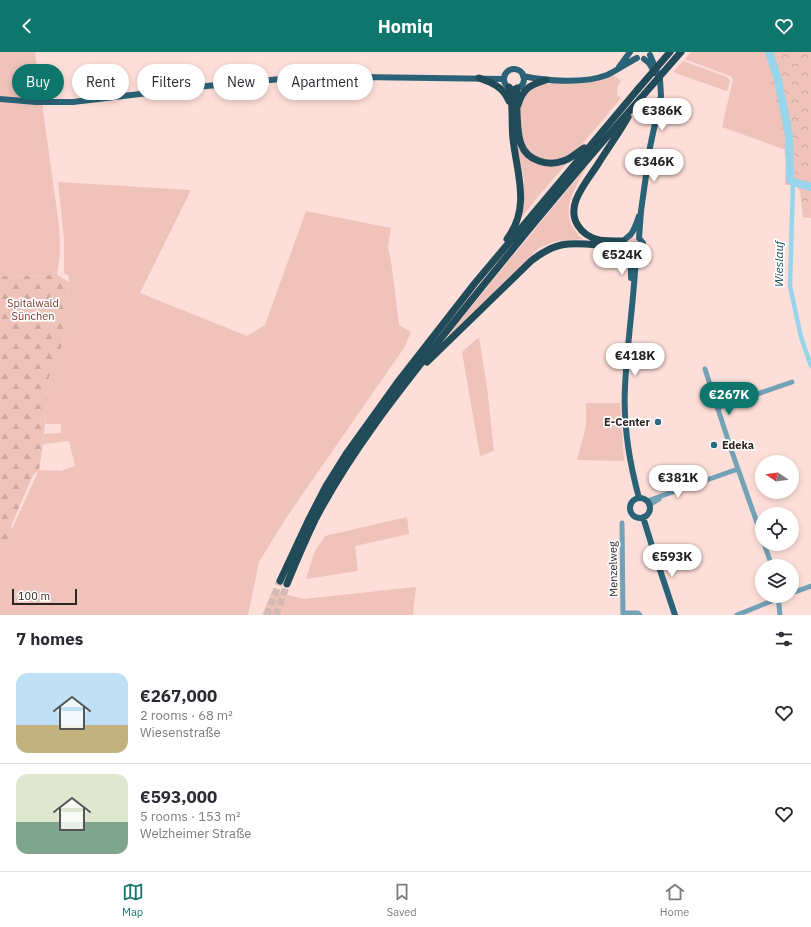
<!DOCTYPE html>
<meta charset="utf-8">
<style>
body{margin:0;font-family:"IBM Plex Sans",sans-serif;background:#f2f2f3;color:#2b2b33;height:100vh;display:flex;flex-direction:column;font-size:15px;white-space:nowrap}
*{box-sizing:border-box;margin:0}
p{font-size:13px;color:#7c7c81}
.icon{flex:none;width:22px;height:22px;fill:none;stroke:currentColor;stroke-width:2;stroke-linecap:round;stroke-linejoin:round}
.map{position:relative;height:563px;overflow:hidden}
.details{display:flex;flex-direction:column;background:#fff;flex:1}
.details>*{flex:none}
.banner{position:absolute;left:12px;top:12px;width:400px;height:36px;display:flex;gap:8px}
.needle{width:26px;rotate:283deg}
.tools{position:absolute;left:755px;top:403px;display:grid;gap:8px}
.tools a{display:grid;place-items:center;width:44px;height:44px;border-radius:50%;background:#fff;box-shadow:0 2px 6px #0003;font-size:20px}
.scale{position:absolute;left:12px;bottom:10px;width:65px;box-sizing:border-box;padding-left:4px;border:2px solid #302422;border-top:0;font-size:11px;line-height:14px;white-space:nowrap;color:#302422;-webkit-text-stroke:3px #fff;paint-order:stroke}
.price{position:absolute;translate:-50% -34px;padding:0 9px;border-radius:14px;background:#fff;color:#222;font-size:13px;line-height:26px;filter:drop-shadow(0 1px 2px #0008)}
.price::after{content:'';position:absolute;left:50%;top:24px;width:12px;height:9px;margin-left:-6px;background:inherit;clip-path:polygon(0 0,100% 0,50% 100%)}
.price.active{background:#0f766e;color:#fff}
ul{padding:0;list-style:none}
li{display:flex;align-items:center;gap:12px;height:100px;padding:0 16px}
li+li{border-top:1px solid #e1e1e2}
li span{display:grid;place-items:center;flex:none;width:112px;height:80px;border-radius:12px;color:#555}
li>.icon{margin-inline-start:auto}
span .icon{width:48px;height:48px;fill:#fffc;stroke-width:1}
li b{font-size:17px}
h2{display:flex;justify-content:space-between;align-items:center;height:48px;padding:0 16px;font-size:17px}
.pill{padding:0 14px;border-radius:18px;background:#fff;box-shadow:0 2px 6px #0003;font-size:14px;line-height:36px}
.pill.active{background:#0f766e;color:#fff}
header{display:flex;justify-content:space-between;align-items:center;height:52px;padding:0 16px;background:#0f766e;color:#fff;font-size:18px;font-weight:700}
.tab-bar{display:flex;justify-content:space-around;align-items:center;height:56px;border-top:1px solid #e1e1e2;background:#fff;font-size:11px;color:#7c7c81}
.tab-bar a{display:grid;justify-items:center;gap:2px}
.tab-bar .active{color:#0f766e}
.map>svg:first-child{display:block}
</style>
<header><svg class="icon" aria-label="back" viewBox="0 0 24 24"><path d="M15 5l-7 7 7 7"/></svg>Homiq<svg class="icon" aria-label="heart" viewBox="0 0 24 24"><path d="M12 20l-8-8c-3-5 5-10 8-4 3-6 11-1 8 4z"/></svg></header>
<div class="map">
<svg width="811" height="563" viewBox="0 0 811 563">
<defs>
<pattern id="forest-firs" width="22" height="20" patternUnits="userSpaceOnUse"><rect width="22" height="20" fill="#efc2ba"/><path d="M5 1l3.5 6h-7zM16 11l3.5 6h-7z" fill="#cda7a0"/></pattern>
<pattern id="park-crowns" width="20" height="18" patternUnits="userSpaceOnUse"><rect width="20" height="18" fill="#efc2ba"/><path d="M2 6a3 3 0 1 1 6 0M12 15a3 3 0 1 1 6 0" fill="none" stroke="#cda7a0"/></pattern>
</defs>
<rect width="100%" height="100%" fill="#feded8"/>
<!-- green -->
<path fill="#efc2ba" d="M0,0H35L59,174L60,200L57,223L0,224Z
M691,0H766L769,6L786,98L722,75L733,27L730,24L685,7Z
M683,9L727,25L730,29L727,39L675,21L674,19Z
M613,23L621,29L617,36V43L621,46L579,96L562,107L548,109L537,106L527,99L522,85L520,56L524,41L540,32L587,30Z
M516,88L529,107L567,111L534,149L517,172L524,147V128Z
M587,114C574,139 555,163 583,187L556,189L539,196L443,289Z
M58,130L191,138L140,241L247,284L265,273L306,159L391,176L388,194L392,216L399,273L411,280L404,296L286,466L259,510L248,563H0V503L39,418L61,419L75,414L69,389L43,392L44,382L61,381V372H45L49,325L60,302L66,274L69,230V224L64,221V186Z
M625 194a8 8 0 1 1 16 0a8 8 0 1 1-16 0Z
M479,285L487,335L494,399L480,404L462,300Z
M586,351H620L624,409L577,408L586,374Z
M407,465L409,482L355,494L358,519L306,527L315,499L325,484Z
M416,535L413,563H262L271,542L273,539L303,547Z"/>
<!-- forest -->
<path fill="url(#forest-firs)" d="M57,223L69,230L66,274L60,302L49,325L43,392L39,418L33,423L11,474L13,482L0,510V224Z"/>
<!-- park -->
<path fill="url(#park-crowns)" d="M770,0H811V166L803,165L800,139L796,133H785L786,112L784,95L774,39L767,12Z"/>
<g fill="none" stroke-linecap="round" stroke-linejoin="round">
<!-- canal -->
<path stroke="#97d5ed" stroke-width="4.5" d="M793,130L790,234L801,285L811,314"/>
<!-- river -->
<path stroke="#97d5ed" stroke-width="8" d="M769,0L778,28L789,83L790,128L793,130L811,135"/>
<!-- highway-tunnel -->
<path stroke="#d5b9b4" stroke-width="7" stroke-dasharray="7 3.5" stroke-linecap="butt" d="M267,563L280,529
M276,563L287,532"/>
<!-- minor -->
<path stroke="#71a2b5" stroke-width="5" d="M705,317L731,397L762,485
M717,356L792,330
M647,449L738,417
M649,453L659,447
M622,471L623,563
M764,492L772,514
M792,541L811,534
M778,544L780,563
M623,561H638L640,563
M737,563L784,544"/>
<!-- major -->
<path stroke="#2a6377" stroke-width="6" d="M644,7L649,11L655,21
M619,15L630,0
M504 27a10 10 0 1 1 20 0a10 10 0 1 1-20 0Z
M523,24C546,29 584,32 607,23C618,18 627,11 637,6
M0,47L36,50H73L207,34L281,27L359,25L504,27
M628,204H636L641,200L643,198V191L639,186L641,159L650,95L661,44L660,27L650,3
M636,204C634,248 627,291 625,335C623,373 629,409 639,446
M631,226C631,220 631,213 630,207C628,200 620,199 623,191C624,186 629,185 631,182C635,177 637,170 639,164
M630 456a10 10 0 1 1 20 0a10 10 0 1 1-20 0Z
M643,465L652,494L675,563"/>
<!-- highway -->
<path stroke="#224b5a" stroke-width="7" d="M479,26C493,31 503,35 509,49
M517,36C515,44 517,52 517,60C518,80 517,102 539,109C547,112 555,112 563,109C571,107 577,100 584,96
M518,53C523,36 530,33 546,28
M507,187C531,155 517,122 513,87C511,70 514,52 509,35
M623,189C615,189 606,189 599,188C580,183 569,167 576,148C581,135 591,123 598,112C608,96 619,81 628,65
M427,310L531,209C555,190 568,190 598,193C606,194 615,194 622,197
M280,529L309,467L326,434L346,402L397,331L475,231L638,37
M287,532C296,510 305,489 315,468C355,391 412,323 465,256C522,185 580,115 640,47"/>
<!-- highway-bridge -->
<path stroke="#224b5a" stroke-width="7" d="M638,37L670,0
M640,47L681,0"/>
</g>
<!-- markers -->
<g fill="#2c6b80" stroke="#fff" stroke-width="1.5">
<circle cx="658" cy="370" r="4"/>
<circle cx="714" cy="393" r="4"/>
</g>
<g text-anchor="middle" stroke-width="3.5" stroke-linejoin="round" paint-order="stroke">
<!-- park labels -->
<g font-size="11" fill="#7e372d" stroke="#fff">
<text x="33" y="255">Spitalwald<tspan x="33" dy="13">Sünchen</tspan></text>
</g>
<!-- poi labels -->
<g font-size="11" font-weight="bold" fill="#302422" stroke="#fff" text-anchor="end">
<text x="650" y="374">E-Center</text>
<text x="722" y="397" text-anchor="start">Edeka</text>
</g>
<!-- street labels -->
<g font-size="11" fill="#302422" stroke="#fff">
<text transform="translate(613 517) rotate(-91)" y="4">Menzelweg</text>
</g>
<!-- water labels -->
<g font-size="12" font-style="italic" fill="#1b4e5f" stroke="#fff">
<text transform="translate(779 212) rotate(-90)" y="4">Wieslauf</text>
</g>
</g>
</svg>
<div class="tools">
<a><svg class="needle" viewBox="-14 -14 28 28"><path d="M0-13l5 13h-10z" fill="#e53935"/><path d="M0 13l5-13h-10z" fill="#7c7c81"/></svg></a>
<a><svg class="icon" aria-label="locate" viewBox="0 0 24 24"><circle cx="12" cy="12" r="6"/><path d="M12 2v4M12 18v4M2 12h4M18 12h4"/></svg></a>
<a><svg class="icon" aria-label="layers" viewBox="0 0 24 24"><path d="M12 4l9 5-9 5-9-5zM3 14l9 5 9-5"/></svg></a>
</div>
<div class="scale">100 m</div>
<b class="price" style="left:662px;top:80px">€386K</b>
<b class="price" style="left:654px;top:131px">€346K</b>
<b class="price" style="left:622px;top:224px">€524K</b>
<b class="price" style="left:635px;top:325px">€418K</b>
<b class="price active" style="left:729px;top:364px">€267K</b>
<b class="price" style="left:678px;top:447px">€381K</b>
<b class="price" style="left:672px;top:526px">€593K</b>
<div class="banner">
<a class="pill active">Buy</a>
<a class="pill">Rent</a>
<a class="pill">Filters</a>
<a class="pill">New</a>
<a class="pill">Apartment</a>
</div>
</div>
<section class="details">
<h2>7 homes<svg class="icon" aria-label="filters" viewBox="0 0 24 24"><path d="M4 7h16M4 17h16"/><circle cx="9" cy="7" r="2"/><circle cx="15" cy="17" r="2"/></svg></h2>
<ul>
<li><span style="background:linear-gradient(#bfe0f5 65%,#c2b280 0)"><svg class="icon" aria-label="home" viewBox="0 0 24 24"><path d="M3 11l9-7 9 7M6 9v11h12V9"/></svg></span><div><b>€267,000</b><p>2 rooms · 68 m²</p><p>Wiesenstraße</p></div><svg class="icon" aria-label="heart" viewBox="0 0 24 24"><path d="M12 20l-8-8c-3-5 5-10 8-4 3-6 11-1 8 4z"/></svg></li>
<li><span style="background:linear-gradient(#dfe7d0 60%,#7fa58c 0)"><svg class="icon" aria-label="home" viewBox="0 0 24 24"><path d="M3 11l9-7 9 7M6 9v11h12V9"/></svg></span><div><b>€593,000</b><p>5 rooms · 153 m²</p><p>Welzheimer Straße</p></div><svg class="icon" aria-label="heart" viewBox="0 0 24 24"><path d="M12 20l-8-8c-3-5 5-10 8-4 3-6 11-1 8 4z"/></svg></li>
</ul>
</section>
<nav class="tab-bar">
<a class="active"><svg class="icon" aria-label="map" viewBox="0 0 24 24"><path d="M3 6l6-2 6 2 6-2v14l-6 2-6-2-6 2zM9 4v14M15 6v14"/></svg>Map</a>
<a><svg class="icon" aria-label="saved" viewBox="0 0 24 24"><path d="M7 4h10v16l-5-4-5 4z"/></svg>Saved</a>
<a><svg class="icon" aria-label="home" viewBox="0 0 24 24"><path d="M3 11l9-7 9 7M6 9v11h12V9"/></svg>Home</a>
</nav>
